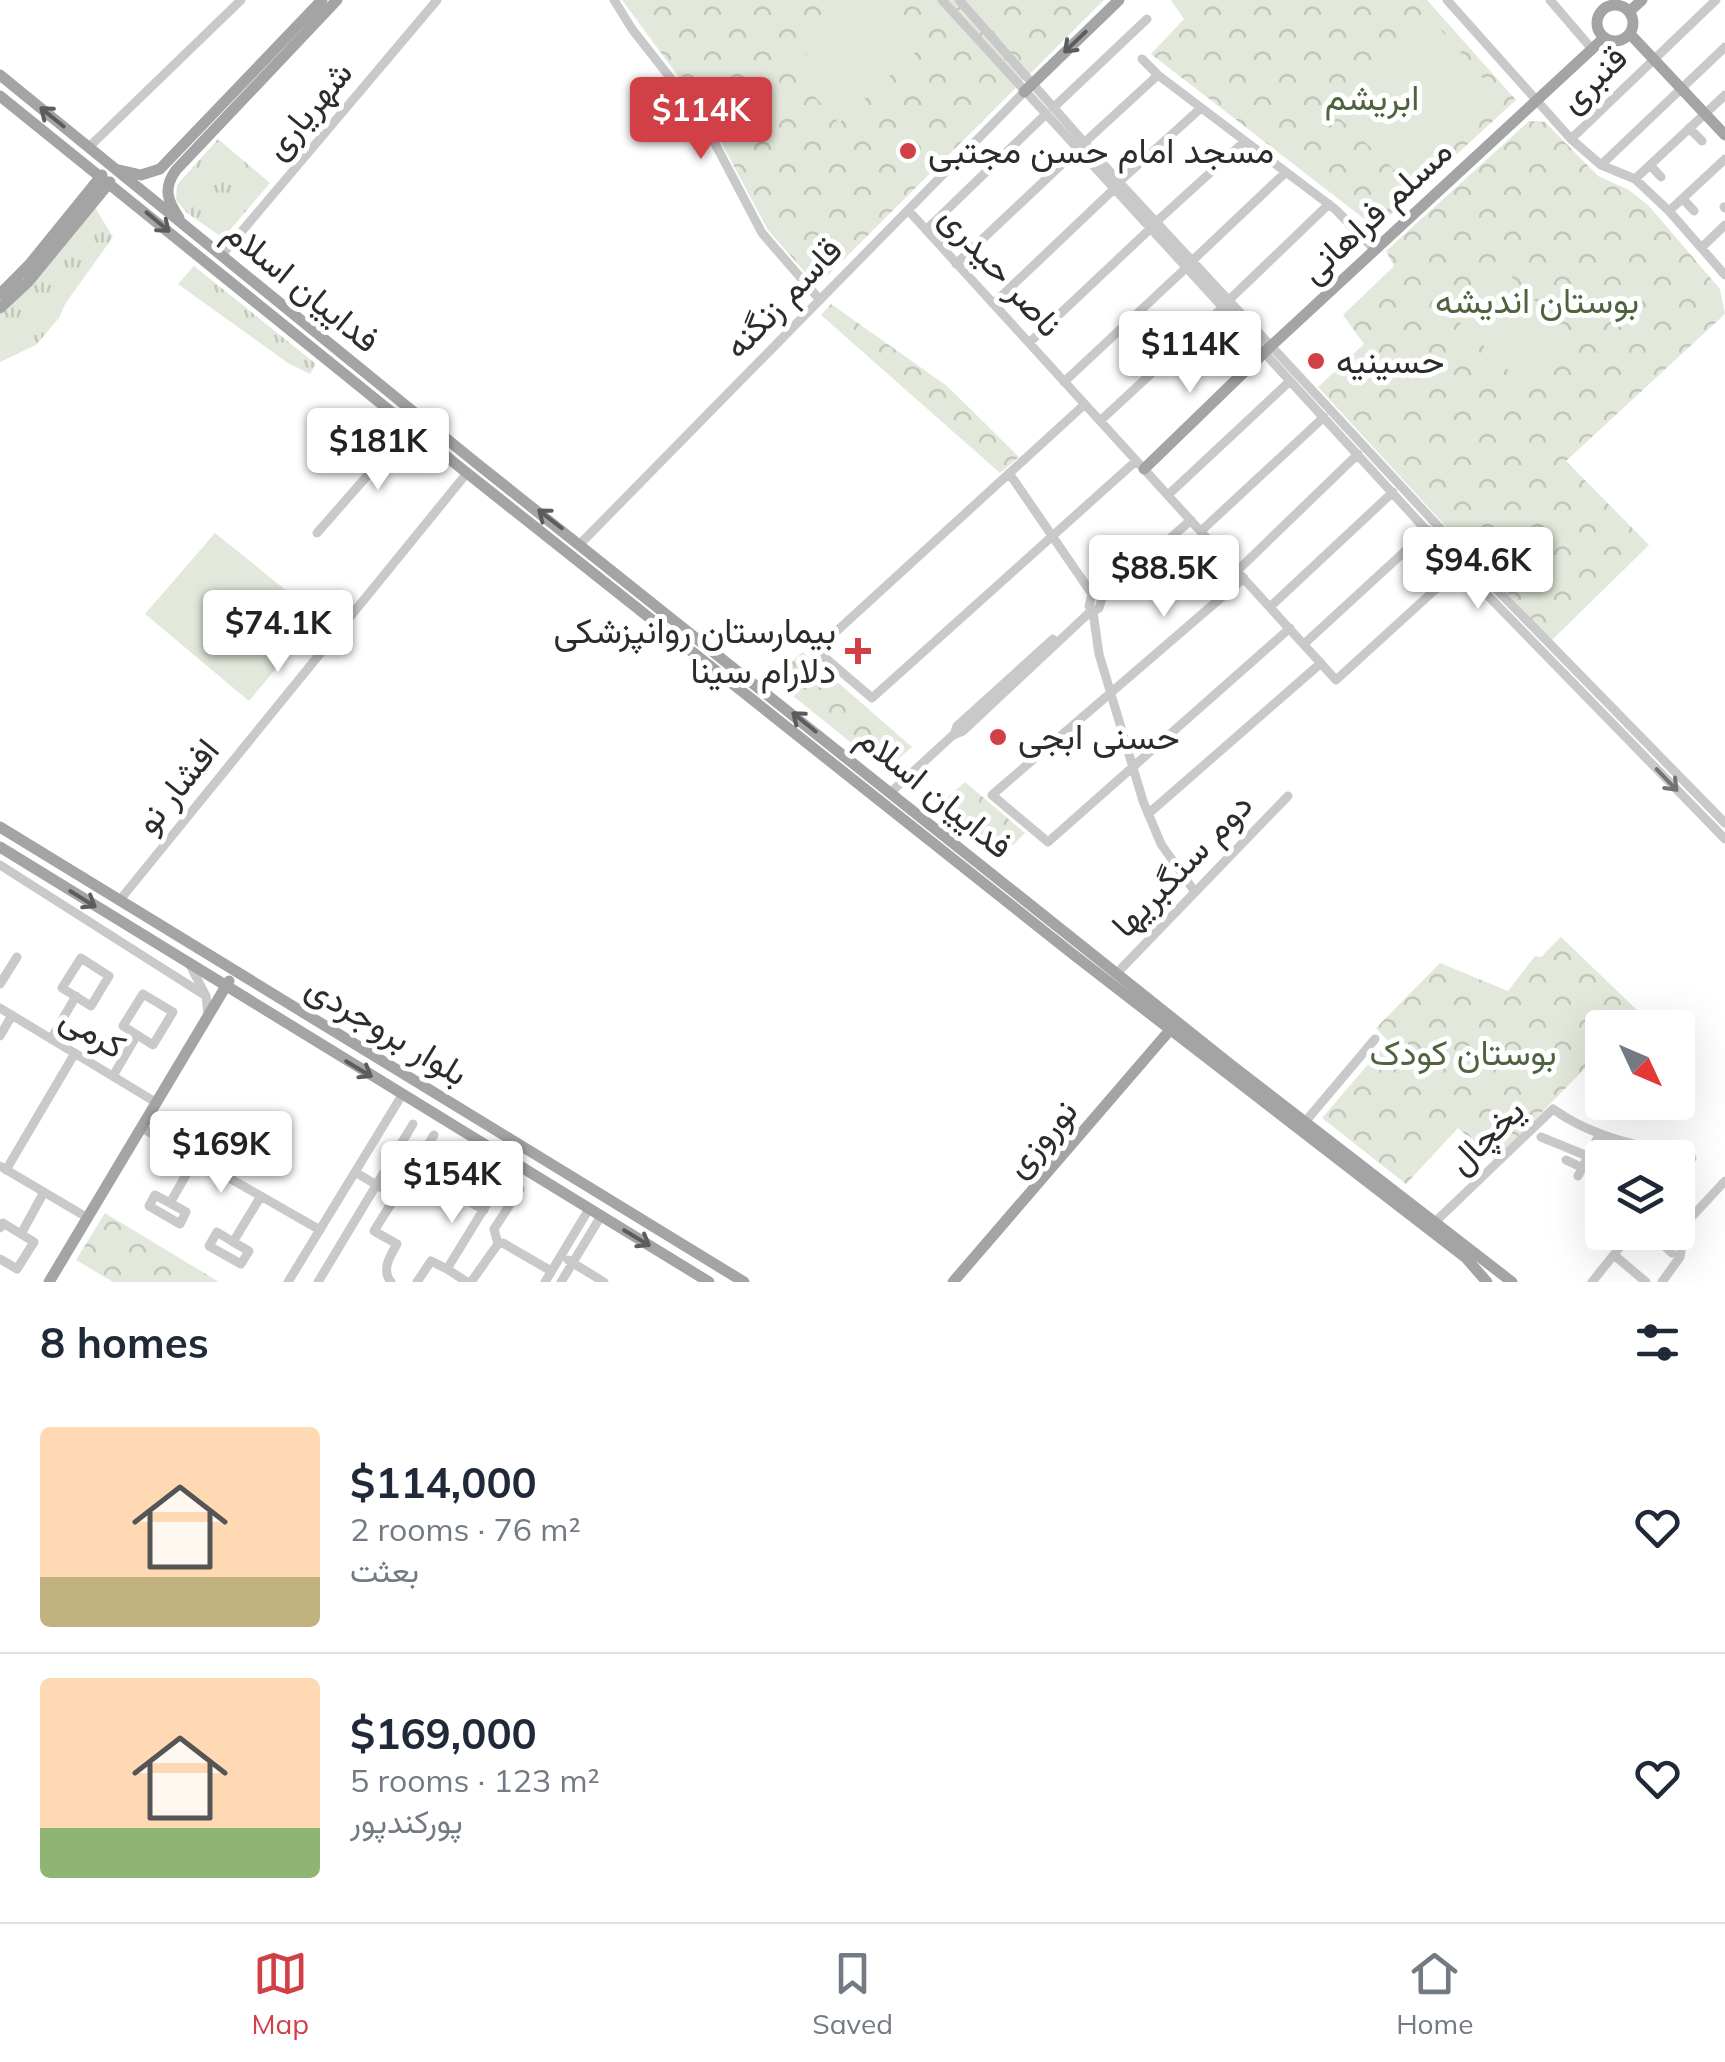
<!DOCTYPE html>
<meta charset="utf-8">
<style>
body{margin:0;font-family:Mulish,Vazirmatn,sans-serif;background:#f2f2f3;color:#1f2937;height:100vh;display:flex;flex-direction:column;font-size:38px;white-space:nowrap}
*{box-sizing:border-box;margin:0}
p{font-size:32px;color:#747a83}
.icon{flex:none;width:55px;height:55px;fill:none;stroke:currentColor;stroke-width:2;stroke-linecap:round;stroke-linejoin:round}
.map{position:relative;height:1282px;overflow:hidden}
.side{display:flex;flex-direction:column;background:#fff;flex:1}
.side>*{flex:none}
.needle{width:65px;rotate:134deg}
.controls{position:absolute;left:1585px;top:1010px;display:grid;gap:20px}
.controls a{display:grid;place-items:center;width:110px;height:110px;border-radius:10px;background:#fff;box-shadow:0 10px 40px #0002;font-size:50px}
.price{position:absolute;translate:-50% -85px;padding:0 22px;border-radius:10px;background:#fff;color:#222;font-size:32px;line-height:65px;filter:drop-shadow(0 2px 5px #0008)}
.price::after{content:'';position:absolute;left:50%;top:60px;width:30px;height:22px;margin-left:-15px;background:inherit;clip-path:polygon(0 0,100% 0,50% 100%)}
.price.active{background:#d14047;color:#fff}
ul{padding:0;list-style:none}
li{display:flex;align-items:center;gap:30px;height:250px;padding:0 40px}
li+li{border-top:2px solid #e0e1e3}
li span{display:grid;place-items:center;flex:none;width:280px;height:200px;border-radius:10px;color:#555}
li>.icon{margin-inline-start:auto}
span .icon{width:120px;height:120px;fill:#fffc;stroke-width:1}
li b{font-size:42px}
h2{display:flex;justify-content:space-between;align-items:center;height:120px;padding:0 40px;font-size:42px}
.tab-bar{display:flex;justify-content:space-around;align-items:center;height:140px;border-top:2px solid #e0e1e3;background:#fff;font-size:28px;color:#747a83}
.tab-bar a{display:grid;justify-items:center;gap:5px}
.tab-bar .active{color:#d14047}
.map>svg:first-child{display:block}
</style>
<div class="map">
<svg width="1725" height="1282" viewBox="0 0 1725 1282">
<defs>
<pattern id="grass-tufts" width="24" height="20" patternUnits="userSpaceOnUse" patternTransform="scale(2.5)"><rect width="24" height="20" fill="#e2e8db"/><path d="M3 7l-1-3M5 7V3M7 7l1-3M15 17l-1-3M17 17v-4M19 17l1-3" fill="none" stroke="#c2c7bc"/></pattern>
<pattern id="park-crowns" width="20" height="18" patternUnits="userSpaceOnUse" patternTransform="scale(2.5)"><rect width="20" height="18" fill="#e2e8db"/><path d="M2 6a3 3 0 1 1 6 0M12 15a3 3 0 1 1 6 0" fill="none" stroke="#c2c7bc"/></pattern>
</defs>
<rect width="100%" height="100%" fill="#fff"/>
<!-- grass -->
<path fill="url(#grass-tufts)" d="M218,139L270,183L223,238L187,213L176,200L177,185Z
M94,206L113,237L65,304L59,318L36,345L0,362V313Z
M194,266L316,364L310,374L288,363L178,284Z"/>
<!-- park -->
<path fill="url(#park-crowns)" d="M622,0H1104L817,286L768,230L706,114Z
M1171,0H1427L1516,100L1376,228L1151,54L1184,19Z
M1529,121L1545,122L1598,176L1629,190L1649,206L1720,289L1725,314L1566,461L1649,545L1551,641L1318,387L1364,344L1343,315L1394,266L1386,251Z
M831,304L947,386L1019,457L1000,473L821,315Z
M803,652L912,747L885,770L772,679Z
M965,782L1025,833L998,860L932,811Z
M1561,937L1639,1012L1625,1027L1602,1028V1051L1495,1160L1458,1128L1406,1184L1322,1118L1388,1041L1376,1028L1440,963L1508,991L1535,956L1541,957Z
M105,1213L219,1282H113L76,1260Z"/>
<!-- garden -->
<path fill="#e2e8db" d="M865,0H877L921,47L839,123L790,70Z
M1433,21L1496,93L1403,178L1333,112Z
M1496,261L1565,332L1518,380L1446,309Z
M215,533L319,617L249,701L145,614Z"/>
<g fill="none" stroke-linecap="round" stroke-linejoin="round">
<!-- minor -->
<path stroke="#c9c9c9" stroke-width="9" d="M614,0L632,29L701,117L762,233L820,300
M942,0L1460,567L1725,839
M959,0L1119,182L1500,593L1725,823
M1447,0L1571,139L1601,165L1635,179L1669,211L1725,275
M1550,0L1592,49
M1142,59L1158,75L1335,209L1375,250
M1053,108L1147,19
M1689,128L1702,141
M1571,139L1716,0
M1085,142L1158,75
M89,147L241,0
M1601,165L1725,47
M1650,165L1661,177
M1635,179L1725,95
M1119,182L1201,108
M1683,199L1694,211
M1724,207L1725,208
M908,210L1336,680L1460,567
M1669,211L1725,159
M1156,222L1245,141
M926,230L1045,115
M1701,248L1725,225
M221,256L437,0
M1192,261L1286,172
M956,264L1078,149
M1229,300L1329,204
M993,304L1114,189
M1029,343L1150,229
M1064,382L1187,267
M1085,404L816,650L872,698L1136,461
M1100,421L1223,307
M1009,473L1092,594
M1168,495L1290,381
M1201,531L1324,417
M317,533L410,427
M581,543L1024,92
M1237,571L1358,454
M1244,578L992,795L1048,842L1290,628
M1098,590L1102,598L1099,608L1093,612L1089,606L1092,594Z
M1102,598L1191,520
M1270,607L1393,492
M1093,612L1099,654L1143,801L1161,844L1195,892
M1304,644L1428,530
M954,735L957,726L1053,639
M891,792L953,735L963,731L1091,611
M1148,814L1321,663
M0,865L206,996
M119,901L467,473
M81,958L109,976L91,1006L62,988Z
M191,967L206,996L208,1015
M1117,973L1288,796
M0,984L17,957
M143,994L173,1012L153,1045L123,1026Z
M0,1008L157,1103
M0,1036L12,1015
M51,1039L76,996
M113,1076L137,1035
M1305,1122L1375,1039
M142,1128L320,1230
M1541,1137L1602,1162
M1594,1146L1609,1151
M1566,1160L1583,1168
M0,1166L88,1218
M412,1169L484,1210
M6,1170L75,1053
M355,1172L395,1196
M1578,1176L1599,1135
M170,1203L155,1195L149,1206L180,1224L186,1212L170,1203L195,1159
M1435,1222L1553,1109C1596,1140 1642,1145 1692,1158L1678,1176
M0,1228L3,1223L34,1242L17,1269L0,1259
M1649,1232L1672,1253
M21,1234L44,1192
M233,1242L217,1232L209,1246L241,1264L249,1251L233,1242L261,1196
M498,1244L494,1229L520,1189
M498,1244L503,1243L551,1271
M1614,1255L1646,1282
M568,1260L604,1282
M447,1269L467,1282
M288,1282L402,1095
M318,1282L413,1124
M391,1282C381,1270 390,1256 397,1244L374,1231L434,1135
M417,1282L431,1261L447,1269L504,1176
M471,1282L498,1244
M545,1282L589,1209
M561,1282L601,1216
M1592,1282L1632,1232
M1662,1282L1680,1257L1686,1223L1725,1181"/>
<!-- major -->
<path stroke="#a4a4a4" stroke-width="11" d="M1597 23a18 18 0 1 1 36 0a18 18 0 1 1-36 0Z
M1630,11L1642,0
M1630,34L1725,135
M0,75L475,462L1230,1064L1512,1282
M1024,92L1119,0
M0,96L467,473L1074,955L1466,1258L1487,1282
M119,170L141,175L160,169L322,0
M179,218C167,200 163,188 176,170L337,0
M0,294L29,265L102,175
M0,308L28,282L110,182
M1144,469L1271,346L1604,38
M0,827L744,1282
M0,847L709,1282
M49,1282L229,981
M953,1282L1170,1030"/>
</g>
<!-- one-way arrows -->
<defs><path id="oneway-shaft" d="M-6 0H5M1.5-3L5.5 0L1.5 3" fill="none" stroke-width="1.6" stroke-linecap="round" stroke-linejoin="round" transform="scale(2.5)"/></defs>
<g stroke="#5c5c5c">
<use href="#oneway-shaft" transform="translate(1075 42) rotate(136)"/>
<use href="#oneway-shaft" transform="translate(52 117) rotate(-141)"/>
<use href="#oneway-shaft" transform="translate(158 222) rotate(40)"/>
<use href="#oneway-shaft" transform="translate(550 519) rotate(-142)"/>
<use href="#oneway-shaft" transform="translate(804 722) rotate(-141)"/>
<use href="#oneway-shaft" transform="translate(83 899) rotate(32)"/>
<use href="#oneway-shaft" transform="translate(359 1069) rotate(31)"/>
<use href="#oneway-shaft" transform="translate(637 1238) rotate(31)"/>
</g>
<use stroke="#737373" href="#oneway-shaft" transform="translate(1667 780) rotate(46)"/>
<!-- markers -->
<g fill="#d14047" stroke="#fff" stroke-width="4">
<circle cx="908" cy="151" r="10"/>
<circle cx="1316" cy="361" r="10"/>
<path d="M853 636h10v10h10v10h-10v10h-10v-10h-10v-10h10z"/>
<circle cx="998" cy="737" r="10"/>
</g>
<g text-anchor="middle" stroke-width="10" stroke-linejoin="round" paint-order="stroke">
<!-- street labels -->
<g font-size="35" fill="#2c2c2c" stroke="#fff">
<text transform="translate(1593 79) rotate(-44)" y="12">قنبری</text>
<text transform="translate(308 110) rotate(-50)" y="12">شهریاری</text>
<text transform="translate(1376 211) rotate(-43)" y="12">مسلم فراهانی</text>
<text transform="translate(1001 271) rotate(48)" y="12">ناصر حیدری</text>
<text transform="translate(302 286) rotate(39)" y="12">فداییان اسلام</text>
<text transform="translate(783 298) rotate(-46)" y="12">قاسم زنگنه</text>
<text transform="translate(177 786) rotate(-51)" y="12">افشار نو</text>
<text transform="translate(935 792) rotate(39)" y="12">فداییان اسلام</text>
<text transform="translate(1182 865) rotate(-46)" y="12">دوم سنگبریها</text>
<text transform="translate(387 1030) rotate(31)" y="12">بلوار بروجردی</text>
<text transform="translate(93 1032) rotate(31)" y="12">کرمی</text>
<text transform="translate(1486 1136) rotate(-44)" y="12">یخچال</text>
<text transform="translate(1041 1138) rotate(-49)" y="12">نوروزی</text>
</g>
<!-- park labels -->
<g font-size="35" fill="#4f633f" stroke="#fff">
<text x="1372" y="110">ابریشم</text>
<text x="1537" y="313">بوستان اندیشه</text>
<text x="1463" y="1065">بوستان کودک</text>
</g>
<!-- poi labels -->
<g font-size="35" fill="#2c2c2c" stroke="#fff" text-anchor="start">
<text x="928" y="163">مسجد امام حسن مجتبی</text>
<text x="1336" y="373">حسینیه</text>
<text x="836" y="643" text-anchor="end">بیمارستان روانپزشکی<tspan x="836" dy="40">دلارام سینا</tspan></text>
<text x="1018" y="749">حسنی ابجی</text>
</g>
</g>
</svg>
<div class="controls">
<a><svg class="needle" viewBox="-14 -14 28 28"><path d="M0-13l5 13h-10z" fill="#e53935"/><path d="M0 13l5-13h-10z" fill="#747a83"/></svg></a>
<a><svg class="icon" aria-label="layers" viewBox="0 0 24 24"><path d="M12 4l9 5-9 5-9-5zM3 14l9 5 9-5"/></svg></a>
</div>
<b class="price active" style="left:701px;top:162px">$114K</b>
<b class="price" style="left:1190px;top:396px">$114K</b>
<b class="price" style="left:378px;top:493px">$181K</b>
<b class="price" style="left:1478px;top:612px">$94.6K</b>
<b class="price" style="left:1164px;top:620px">$88.5K</b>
<b class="price" style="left:278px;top:675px">$74.1K</b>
<b class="price" style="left:221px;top:1196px">$169K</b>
<b class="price" style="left:452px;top:1226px">$154K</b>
</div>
<section class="side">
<h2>8 homes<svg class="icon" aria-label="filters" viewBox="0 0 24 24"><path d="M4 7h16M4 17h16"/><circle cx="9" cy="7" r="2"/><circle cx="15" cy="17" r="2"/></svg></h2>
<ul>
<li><span style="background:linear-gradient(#ffd9b3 75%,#c2b280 0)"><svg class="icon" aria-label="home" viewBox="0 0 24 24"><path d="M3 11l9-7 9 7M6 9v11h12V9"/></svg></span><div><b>$114,000</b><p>2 rooms · 76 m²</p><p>بعثت</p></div><svg class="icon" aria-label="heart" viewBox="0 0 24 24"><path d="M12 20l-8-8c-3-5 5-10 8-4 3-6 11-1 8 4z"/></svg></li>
<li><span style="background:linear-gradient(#ffd9b3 75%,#8fb573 0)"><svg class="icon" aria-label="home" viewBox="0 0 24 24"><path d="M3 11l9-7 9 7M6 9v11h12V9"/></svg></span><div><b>$169,000</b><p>5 rooms · 123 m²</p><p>پورکندپور</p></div><svg class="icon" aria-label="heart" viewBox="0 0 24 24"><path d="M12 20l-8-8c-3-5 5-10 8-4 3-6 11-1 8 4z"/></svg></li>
</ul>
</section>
<nav class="tab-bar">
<a class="active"><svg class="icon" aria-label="map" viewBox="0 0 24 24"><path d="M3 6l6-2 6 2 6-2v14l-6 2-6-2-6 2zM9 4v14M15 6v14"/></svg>Map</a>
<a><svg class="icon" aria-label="saved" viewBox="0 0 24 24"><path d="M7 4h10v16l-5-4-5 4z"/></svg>Saved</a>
<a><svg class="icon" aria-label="home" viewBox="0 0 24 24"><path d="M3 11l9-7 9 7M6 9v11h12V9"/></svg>Home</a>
</nav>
